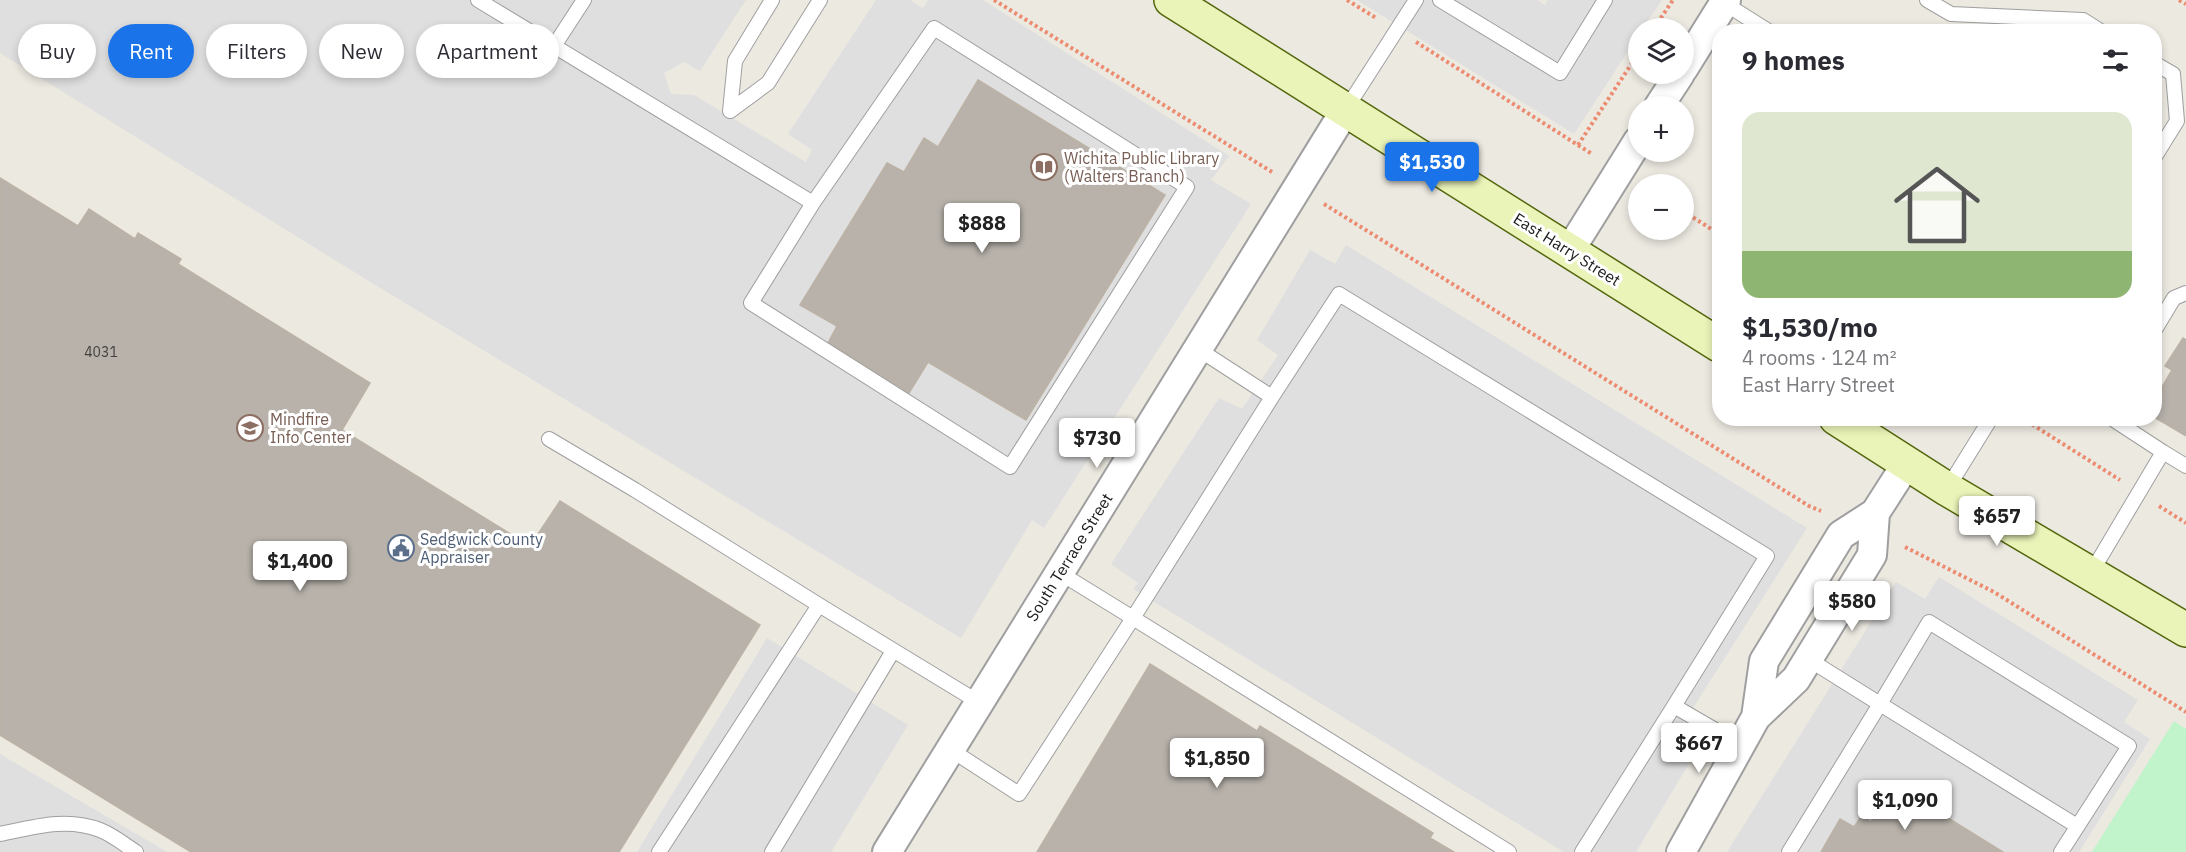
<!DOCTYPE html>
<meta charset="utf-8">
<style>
body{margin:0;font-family:"IBM Plex Sans",sans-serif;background:#f7f7f7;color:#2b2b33;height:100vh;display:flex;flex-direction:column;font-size:22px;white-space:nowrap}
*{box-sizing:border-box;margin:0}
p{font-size:20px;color:#7c7c81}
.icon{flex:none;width:33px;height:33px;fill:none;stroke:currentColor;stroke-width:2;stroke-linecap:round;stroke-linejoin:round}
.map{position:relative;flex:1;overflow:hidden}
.details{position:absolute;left:1712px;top:24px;width:450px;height:402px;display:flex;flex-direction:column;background:#fff;border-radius:24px;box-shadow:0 3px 9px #0003}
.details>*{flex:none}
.top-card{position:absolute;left:18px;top:24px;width:570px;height:54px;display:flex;gap:12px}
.buttons{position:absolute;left:1628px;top:18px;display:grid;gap:12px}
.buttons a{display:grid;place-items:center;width:66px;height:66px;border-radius:50%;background:#fff;box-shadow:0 3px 9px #0003;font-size:30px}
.price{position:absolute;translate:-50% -51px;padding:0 14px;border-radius:6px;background:#fff;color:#222;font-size:20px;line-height:39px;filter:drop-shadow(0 2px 3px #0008)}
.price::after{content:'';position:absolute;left:50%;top:36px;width:18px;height:14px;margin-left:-9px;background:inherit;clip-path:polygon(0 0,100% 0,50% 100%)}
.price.on{background:#1a73e8;color:#fff}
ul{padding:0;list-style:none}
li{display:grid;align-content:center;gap:12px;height:318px;padding:0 30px}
li span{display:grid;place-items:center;height:186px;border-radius:18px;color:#555}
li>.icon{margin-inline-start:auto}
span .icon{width:108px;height:108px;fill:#fffc;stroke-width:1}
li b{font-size:26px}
h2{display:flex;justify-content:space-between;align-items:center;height:72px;padding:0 30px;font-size:26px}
.chip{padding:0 21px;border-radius:27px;background:#fff;box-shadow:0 3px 9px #0003;font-size:21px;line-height:54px}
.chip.on{background:#1a73e8;color:#fff}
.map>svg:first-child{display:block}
</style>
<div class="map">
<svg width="2186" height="852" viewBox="0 0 2186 852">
<rect width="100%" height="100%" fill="#ece9e1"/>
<!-- park -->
<path fill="#c1f4ca" d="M2174,721L2186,729V852H2092Z"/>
<!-- parking -->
<path fill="#dfdfdf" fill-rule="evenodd" d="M0,0H746L700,71L684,62L664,73L671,94L694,95L806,162L812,150L788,134L876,0H910L923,8L928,0H983L1229,156L1211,180L1251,204L1044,528L1032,520L961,638L372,283L0,53ZM978,80L1165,195L1026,419L928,362L909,393L828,343L837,326L800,305L887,163L904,172L924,139L938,147Z
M1357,0H1537L1545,5L1548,0H1662L1643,28H1638V36L1574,134Z
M1346,245L1807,528L1671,743L1693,757L1636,852H1564L1133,589L1138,583L1111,564L1219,398L1242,409L1278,355L1257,340L1310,250L1335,264Z
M1939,577L2138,700L2124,722L2150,739L2079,852H2003L1893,784L1871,822L1862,815L1854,827L1821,852H1727L1896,582L1925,599Z
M767,638L908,725L831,852H637Z
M0,754L167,852H0Z"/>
<!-- building -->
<path fill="#b8b2ab" stroke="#bcb2a5" stroke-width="1.5" d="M978,80L1165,195L1026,420L928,362L909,393L828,343L837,326L800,305L887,163L904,172L924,138L938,147Z
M0,178L78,226L89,209L135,239L138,233L181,259L178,264L370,383L342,430L530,546L560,501L760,625L619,852H191L0,735Z
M2183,338L2186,340V436L2154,417V401L2172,370L2165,366Z
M1150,664L1257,731L1260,726L1433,833L1430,838L1454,852H1037Z
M1893,784L2003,852H1821L1840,819L1854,827L1862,815L1871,822Z"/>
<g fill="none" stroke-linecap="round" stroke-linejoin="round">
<defs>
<path id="lane" d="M478,0L813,203
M1440,0L1560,73L1605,0
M1927,0L1951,14L2083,20L2102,32
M1724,3L1770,32
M934,28L1187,187L1010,467L751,303L813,203Z
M554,46L584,0
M2154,63L2173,74L2177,121L2154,158
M1346,109L1416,0
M730,111L768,83L820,0
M730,111L735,61L772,0
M2154,331L2174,298L2186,293
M1272,397L1339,294L1767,556L1674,706
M549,439L635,490L819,605L659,852
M2163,452L2186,466
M1947,489L1991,418
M1060,573L1133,618L1272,397L1198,349
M2091,573L2163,452L2111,418
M819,605L980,703
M951,750L1019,794L1133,618L1509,852
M0,834C34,827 67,817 100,830C113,835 125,845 136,852
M772,852L893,651
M1582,852L1674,706L1741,745
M1789,852L1880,704L1808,659
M2061,852L2129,746L1929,622L1880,704L2077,826"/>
<path id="street" d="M1683,69L1726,0
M1659,106L1680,74
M1570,250L1638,141
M1756,717L1764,661L1841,535L1875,513L1907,463
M887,852L1346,109
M1681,852L1756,717L1796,679L1872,555L1875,513"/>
<path id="secondary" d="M1171,0L1719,345
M1836,418L1947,489L2186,630"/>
</defs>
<!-- lane casing -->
<use href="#lane" stroke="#9f9f9f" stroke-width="16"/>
<!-- street casing -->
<use href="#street" stroke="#9f9f9f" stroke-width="32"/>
<!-- secondary casing -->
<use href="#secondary" stroke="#53670d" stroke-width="36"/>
<!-- path -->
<path stroke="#ed8b71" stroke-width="4" stroke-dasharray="3 3" stroke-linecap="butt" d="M994,0L1272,172
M1347,0L1376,18
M2179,0L2186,4
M1654,28L1673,0
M1416,42L1592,154
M1578,145L1638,54
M1324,204L1809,506L1821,511
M1683,211L1719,234
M2022,418L2120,480
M2159,506L2186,523
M1905,547L1994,592L2186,712"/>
<!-- lane -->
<use href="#lane" stroke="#fff" stroke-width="14"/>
<!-- street -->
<use href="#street" stroke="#fff" stroke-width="28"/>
<!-- secondary -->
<use href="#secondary" stroke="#eaf3b8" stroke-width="33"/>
</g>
<!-- icons -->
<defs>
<symbol id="library-ring" viewBox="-11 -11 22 22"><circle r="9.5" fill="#fff" stroke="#8d6e63" stroke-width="1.5"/><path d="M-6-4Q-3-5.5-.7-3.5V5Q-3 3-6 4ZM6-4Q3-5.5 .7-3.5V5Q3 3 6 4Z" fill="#8d6e63"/></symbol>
<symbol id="school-ring" viewBox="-11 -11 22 22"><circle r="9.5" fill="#fff" stroke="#8d6e63" stroke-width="1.5"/><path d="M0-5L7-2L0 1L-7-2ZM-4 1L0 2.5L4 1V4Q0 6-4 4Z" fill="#8d6e63"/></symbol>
<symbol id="civic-ring" viewBox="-11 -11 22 22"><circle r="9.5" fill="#fff" stroke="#5c6f8a" stroke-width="1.5"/><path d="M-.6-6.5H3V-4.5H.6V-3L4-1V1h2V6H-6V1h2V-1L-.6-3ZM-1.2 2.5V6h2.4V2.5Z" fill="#5c6f8a"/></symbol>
</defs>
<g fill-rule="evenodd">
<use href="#library-ring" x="1029" y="152" width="30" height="30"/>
<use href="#school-ring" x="235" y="413" width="30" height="30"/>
<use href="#civic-ring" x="386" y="533" width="30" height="30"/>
</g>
<g text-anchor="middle" stroke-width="6" stroke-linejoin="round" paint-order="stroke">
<!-- number labels -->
<g font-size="14" fill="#42413f">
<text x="101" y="357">4031</text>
</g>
<!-- education labels -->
<g font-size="16" fill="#785e54" stroke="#fff" text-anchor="start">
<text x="1064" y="164">Wichita Public Library<tspan x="1064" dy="18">(Walters Branch)</tspan></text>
<text x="270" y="425">Mindfire<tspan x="270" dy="18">Info Center</tspan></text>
</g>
<!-- street labels -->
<g font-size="16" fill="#1b1b1b" stroke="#fff">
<text transform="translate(1567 249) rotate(32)" y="6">East Harry Street</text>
<text transform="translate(1069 557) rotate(-58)" y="6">South Terrace Street</text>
</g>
<!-- service labels -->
<g font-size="16" fill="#4e5e75" stroke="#fff" text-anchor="start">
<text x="420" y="545">Sedgwick County<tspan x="420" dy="18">Appraiser</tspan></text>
</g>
</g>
</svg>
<div class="buttons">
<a><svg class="icon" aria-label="layers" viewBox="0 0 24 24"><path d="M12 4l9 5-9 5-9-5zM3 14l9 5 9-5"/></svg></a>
<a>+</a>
<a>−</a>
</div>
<b class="price on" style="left:1432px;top:193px">$1,530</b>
<b class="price" style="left:982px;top:254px">$888</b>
<b class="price" style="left:1097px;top:469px">$730</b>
<b class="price" style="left:1997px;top:547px">$657</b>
<b class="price" style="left:300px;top:592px">$1,400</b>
<b class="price" style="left:1852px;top:632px">$580</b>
<b class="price" style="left:1699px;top:774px">$667</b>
<b class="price" style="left:1217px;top:789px">$1,850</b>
<b class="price" style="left:1905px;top:831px">$1,090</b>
<div class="top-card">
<a class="chip">Buy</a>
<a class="chip on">Rent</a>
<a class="chip">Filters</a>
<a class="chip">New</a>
<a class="chip">Apartment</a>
</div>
<section class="details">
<h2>9 homes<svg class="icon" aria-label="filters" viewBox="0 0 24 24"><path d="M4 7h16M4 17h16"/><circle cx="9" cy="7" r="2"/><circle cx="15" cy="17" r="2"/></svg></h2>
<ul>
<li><span style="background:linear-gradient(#dfe7d0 75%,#8fb573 0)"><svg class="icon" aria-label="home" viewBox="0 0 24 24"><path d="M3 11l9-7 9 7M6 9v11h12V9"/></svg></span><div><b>$1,530/mo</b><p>4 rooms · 124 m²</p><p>East Harry Street</p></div></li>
</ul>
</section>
</div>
